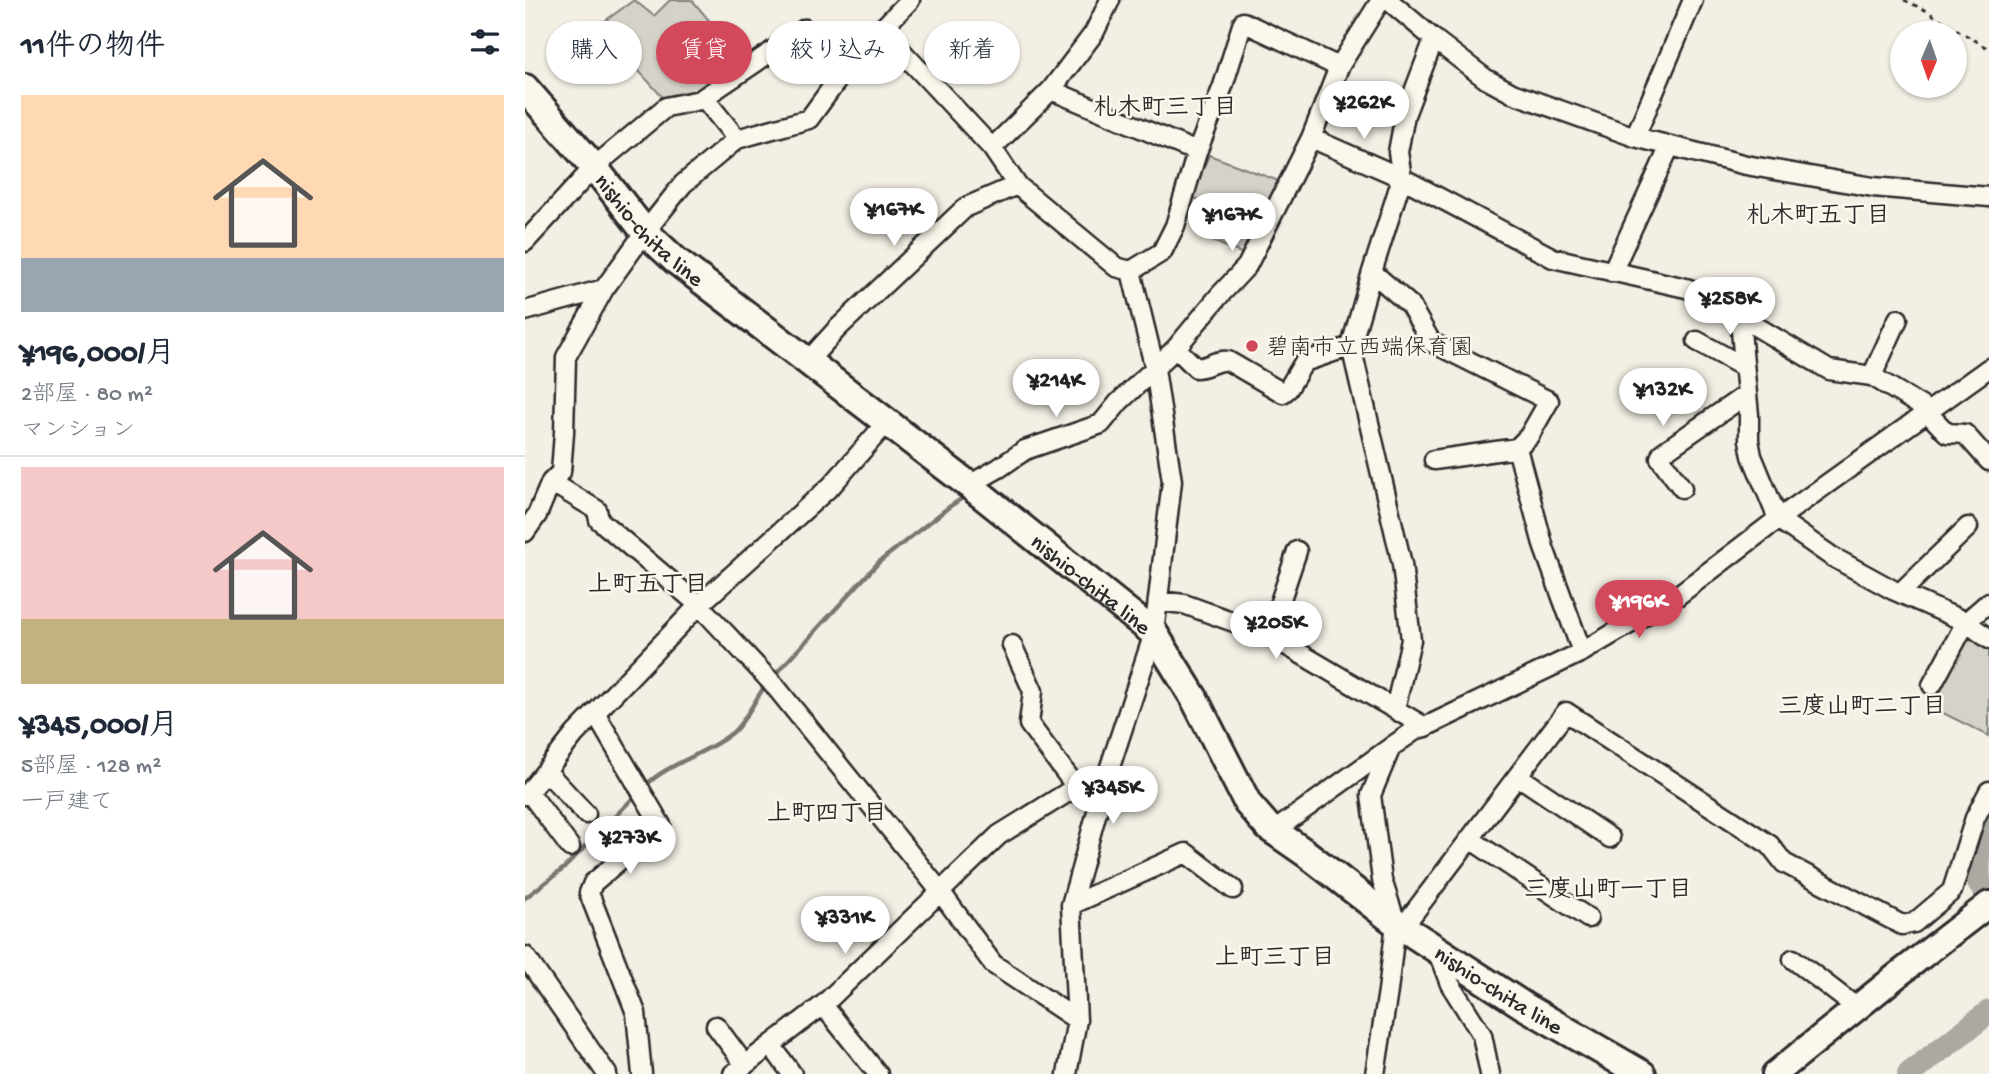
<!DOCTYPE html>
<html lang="ja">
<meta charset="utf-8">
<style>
body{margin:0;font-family:"Gochi Hand","Klee One",sans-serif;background:#f6f6f7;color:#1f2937;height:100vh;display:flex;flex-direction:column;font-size:26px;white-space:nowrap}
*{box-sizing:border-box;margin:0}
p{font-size:23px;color:#747a83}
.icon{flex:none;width:38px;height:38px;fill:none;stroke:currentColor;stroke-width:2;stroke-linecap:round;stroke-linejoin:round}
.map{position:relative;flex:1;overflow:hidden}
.sheet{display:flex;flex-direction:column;background:#fff;width:525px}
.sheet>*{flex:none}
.hud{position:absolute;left:21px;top:21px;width:665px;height:63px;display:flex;gap:14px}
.needle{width:46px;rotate:182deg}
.controls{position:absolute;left:1365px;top:21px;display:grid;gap:14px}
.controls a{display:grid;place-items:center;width:77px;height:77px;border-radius:50%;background:#fff;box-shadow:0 2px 5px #0004;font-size:35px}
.price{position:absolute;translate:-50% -60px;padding:0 16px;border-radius:24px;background:#fff;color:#222;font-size:23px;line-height:46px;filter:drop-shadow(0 2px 4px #0008)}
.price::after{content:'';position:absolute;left:50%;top:42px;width:21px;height:16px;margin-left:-10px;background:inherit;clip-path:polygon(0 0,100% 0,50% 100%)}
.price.current{background:#d1495b;color:#fff}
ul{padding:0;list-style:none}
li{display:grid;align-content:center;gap:14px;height:371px;padding:0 21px}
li+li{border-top:2px solid #e0e1e3}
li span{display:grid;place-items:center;height:217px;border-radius:0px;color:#555}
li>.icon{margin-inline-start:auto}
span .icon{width:126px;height:126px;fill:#fffc;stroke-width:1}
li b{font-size:30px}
h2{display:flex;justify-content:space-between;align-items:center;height:84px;padding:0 21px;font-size:30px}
.chip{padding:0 24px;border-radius:32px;background:#fff;box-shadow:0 2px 5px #0004;font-size:24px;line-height:63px}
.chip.current{background:#d1495b;color:#fff}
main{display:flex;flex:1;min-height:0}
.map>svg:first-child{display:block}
</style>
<main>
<section class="sheet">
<h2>11件の物件<svg class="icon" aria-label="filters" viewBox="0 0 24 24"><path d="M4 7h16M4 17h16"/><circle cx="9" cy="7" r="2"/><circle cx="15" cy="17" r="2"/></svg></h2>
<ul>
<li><span style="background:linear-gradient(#ffd9b3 75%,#9aa5b1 0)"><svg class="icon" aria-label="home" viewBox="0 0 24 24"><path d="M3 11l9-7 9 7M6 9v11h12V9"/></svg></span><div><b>¥196,000/月</b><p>2部屋 · 80 m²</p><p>マンション</p></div></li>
<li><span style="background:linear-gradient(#f6c9c9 70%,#c2b280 0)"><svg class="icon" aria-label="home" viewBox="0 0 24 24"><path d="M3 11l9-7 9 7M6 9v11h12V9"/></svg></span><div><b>¥345,000/月</b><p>5部屋 · 128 m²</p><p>一戸建て</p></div></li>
</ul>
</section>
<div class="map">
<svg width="1464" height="1074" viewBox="0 0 1464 1074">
<rect width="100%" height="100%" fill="#f3efe4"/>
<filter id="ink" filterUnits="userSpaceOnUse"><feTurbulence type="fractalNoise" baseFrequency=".0143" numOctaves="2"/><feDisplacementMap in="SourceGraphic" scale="14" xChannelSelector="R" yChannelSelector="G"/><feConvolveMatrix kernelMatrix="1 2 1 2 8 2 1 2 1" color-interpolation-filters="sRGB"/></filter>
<g filter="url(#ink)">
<!-- green -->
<path fill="#d5d2c9" stroke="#807e7a" stroke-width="2" d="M109,0L129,16L145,0H167L220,63L173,95L141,101L73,26Z
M684,155L754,181L720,255L676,236L688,205L666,197Z
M1443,633L1464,649V736L1404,706Z"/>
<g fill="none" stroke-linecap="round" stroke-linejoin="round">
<!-- stream -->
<path stroke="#787772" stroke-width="4.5" d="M495,464L512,455
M248,677L354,562L424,507L442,495
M118,788C142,763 180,755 207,733C219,724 232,696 242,683
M0,898L38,869L112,794"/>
<!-- river -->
<path stroke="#aca9a2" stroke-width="24" d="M1457,887L1454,883L1453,844L1464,819
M1384,1074L1464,1012"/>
<defs>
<path id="street" d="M863,0L909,39L961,79L987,93L1110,137L1221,165L1348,187L1464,197
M356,29L467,148L492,185L591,267L606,271L637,252L650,226L672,152L698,86L718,22L814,67
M526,90L672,152
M179,98L212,139
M1110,137L1168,0
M786,138L877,178L1028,258L1161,288L1196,300L1212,315L1216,331L1224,415V440L1227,456L1253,519L1306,556L1368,590L1441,622L1464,639
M467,148L526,90L569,33L585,0
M0,242L69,167L141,107L175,100L280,29L327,60
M847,272L885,305L906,342L1024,401L1004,436L992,448L1019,548L1057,652
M1087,272L1145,146
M0,311L79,289
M1212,315L1304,370L1347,376L1396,406L1422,433L1440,434L1464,461
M1172,341L1219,367
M651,348L671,368C683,368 691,359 703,361L758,393L763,389L779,362L826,346
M282,362L312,329L441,207L492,185
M1347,376L1373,319
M909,460L992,448
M26,482L72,510L74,520L174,605L250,686L415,891L468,964L552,1020
M444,485L474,468L500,450L576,424L594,402L651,348L694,296L722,266L786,138L814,67L856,0
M1157,488L1135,458L1137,453L1222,394
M0,532L12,515L26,482L36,472L39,433L41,357L79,289L120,232L158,184L212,139L284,119L327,60L385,0
M1375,593L1443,527
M633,601L659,604L742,634L900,727
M744,635L772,551
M487,645L508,691L504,724L552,788
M1407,685L1441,622L1464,602
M870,709L886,640L877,564L826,346L847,272L877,178L873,152L880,115L909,39
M70,713L136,825L68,883L64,893L111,1013L117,1074
M21,771L61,814
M993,776L1085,838
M4,792L45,847
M0,795L4,792L50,734L174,605L307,485L362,422
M749,831L866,747
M945,839L1063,918
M546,905L661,853L708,889
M878,927L1041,712L1245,845L1259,863L1377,925L1389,923L1427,891L1450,818L1464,791
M912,950L925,984L957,1035L965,1074
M0,956L82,1074
M1268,959L1332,1008
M298,1005L353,1074
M191,1026L220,1065
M246,1045L267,1074
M208,1074L298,1005L474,835L548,789L582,776
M542,1074L552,1020L546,905L582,776L629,633L647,481L630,369L606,271
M850,1074L863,991L871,923L857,880L846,795L866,747L892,729L900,727L1057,652L1152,596L1253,519L1464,368"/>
<path id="secondary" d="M1250,1074L1374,974L1464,904"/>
<g id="primary">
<path id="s1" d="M0,88L69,167L120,232L150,260L444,485L629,633L669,698L723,804L743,827L782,854L871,923L999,1006L1117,1074"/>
</g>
</defs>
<!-- street casing -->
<use href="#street" stroke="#2b2b2b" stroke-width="23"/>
<!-- secondary casing -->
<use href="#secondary" stroke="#2b2b2b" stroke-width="30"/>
<!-- primary casing -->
<use href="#primary" stroke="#2b2b2b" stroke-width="32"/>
<!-- path -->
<path stroke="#2b2b2b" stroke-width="2.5" stroke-dasharray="5 5" stroke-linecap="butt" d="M1379,0L1400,10L1464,49"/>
<!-- street -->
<use href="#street" stroke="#fbf7ec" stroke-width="18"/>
<!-- secondary -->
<use href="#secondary" stroke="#fbf7ec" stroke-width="24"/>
<!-- primary -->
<use href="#primary" stroke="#fbf7ec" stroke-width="26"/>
</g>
</g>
<!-- markers -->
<circle fill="#d1495b" stroke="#fbf7ec" stroke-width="2.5" cx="727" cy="346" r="7"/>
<g text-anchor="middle" stroke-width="5" stroke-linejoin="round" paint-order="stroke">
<!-- street labels -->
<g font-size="23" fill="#2b2b2b" stroke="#fbf7ec">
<text dy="8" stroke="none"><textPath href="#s1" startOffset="189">nishio-chita line</textPath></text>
<text dy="8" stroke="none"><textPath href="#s1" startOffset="756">nishio-chita line</textPath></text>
<text dy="8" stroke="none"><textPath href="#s1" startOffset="1344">nishio-chita line</textPath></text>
</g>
<!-- poi labels -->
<g font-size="23" fill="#2b2b2b" stroke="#fbf7ec" text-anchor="start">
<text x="741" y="354">碧南市立西端保育園</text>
</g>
<!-- neighbourhood labels -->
<g font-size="24" font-weight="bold" fill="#2b2b2b" stroke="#fbf7ec">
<text x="640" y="114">札木町三丁目</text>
<text x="1293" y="222">札木町五丁目</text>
<text x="123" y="591">上町五丁目</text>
<text x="1337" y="713">三度山町二丁目</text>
<text x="302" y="820">上町四丁目</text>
<text x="1083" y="896">三度山町一丁目</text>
<text x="750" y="964">上町三丁目</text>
</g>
</g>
</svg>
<div class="controls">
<a><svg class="needle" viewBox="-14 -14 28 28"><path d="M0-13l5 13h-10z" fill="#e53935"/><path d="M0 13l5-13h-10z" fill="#747a83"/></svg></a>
</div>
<b class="price" style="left:839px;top:141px">¥262K</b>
<b class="price" style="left:369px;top:248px">¥167K</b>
<b class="price" style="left:707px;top:253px">¥167K</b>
<b class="price" style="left:1205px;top:337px">¥258K</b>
<b class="price" style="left:531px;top:419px">¥214K</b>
<b class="price" style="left:1138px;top:428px">¥132K</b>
<b class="price current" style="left:1114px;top:640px">¥196K</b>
<b class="price" style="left:751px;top:661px">¥205K</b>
<b class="price" style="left:588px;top:826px">¥345K</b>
<b class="price" style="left:105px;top:876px">¥273K</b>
<b class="price" style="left:320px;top:956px">¥331K</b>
<div class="hud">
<a class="chip">購入</a>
<a class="chip current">賃貸</a>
<a class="chip">絞り込み</a>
<a class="chip">新着</a>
</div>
</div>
</main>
